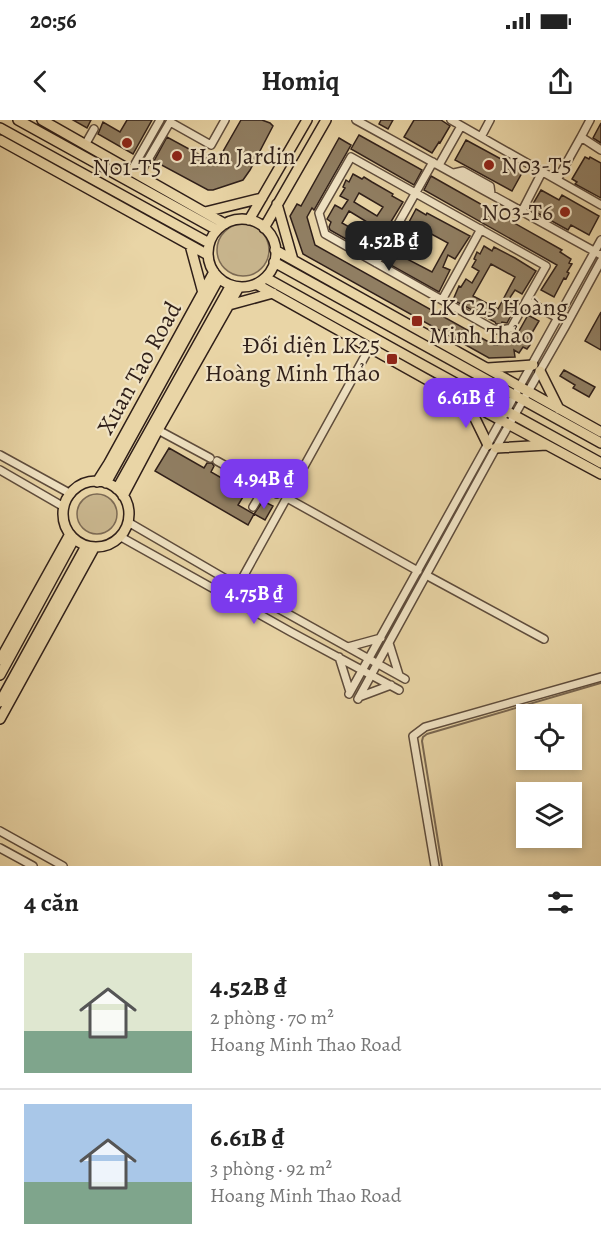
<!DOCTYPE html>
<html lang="vi">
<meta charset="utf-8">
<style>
body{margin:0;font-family:Alegreya,serif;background:#f6f6f6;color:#222;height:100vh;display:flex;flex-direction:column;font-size:22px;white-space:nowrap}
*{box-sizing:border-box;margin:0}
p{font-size:20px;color:#767676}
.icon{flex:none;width:33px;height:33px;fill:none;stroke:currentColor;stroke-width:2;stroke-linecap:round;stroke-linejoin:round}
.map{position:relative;height:746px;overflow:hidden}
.drawer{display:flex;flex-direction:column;background:#fff;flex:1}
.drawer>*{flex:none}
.controls{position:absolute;left:516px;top:584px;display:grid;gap:12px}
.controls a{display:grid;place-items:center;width:66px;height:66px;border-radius:0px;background:#fff;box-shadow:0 3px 9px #0003;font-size:30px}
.price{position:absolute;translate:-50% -51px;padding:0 14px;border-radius:12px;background:#7c3aed;color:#fff;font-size:20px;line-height:39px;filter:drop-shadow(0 2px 3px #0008)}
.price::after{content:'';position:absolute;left:50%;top:36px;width:18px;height:14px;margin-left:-9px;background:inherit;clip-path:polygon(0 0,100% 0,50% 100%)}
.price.on{background:#222;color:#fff}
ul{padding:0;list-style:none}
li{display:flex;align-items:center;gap:18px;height:150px;padding:0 24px}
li+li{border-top:2px solid #e0e0e0}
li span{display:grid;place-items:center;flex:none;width:168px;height:120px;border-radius:0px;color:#555}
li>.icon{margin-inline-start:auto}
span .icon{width:72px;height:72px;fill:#fffc;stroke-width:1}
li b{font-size:26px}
h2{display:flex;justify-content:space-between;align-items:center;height:72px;padding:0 24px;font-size:26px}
.status{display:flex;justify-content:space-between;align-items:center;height:42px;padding:0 30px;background:#fff;direction:ltr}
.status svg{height:16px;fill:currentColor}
header{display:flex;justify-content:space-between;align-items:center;height:78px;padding:0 24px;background:#fff;font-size:27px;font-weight:700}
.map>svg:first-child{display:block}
</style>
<div class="status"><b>20:56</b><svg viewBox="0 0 49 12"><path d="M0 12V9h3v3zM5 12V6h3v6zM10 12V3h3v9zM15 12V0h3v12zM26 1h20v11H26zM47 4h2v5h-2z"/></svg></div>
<header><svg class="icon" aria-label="back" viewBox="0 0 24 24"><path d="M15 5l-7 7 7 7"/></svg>Homiq<svg class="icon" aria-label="share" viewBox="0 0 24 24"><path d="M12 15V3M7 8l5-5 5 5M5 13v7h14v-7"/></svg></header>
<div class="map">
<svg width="601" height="746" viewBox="0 0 601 746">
<rect width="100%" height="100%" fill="#e9d5a6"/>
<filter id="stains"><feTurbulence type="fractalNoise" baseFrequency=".00333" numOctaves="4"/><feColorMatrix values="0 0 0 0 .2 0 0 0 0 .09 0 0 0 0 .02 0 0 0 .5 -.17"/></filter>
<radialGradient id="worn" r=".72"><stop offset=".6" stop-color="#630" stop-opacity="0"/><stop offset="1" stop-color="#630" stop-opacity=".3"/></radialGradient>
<!-- green -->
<path fill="#c9b68e" stroke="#7c6a54" stroke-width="1.5" d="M217 130a26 26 0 1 1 52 0a26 26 0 1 1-52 0Z
M77 394a20 20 0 1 1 40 0a20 20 0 1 1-40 0Z"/>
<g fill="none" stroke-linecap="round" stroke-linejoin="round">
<!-- stream -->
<path stroke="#796751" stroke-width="2" d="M442,746L422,621L423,617L427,614L601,563"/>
</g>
<!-- building -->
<path fill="#907e62" stroke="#2f1f19" stroke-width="1.5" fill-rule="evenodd" d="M73,0H91L87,8Z
M127,0H152L133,34L98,14L103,2L120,12Z
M241,0H262L270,3L273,6L250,50L243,60L213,70H208L154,41L167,17L211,41L218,40Z
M381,0H393L388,9L379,4Z
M414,0H441L450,6L440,23L439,22L432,33L404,17Z
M601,3V23L593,18Z
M359,15L422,50L414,65L351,29Z
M339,18L351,25L314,90L312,88L307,97L315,125L494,225L516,223L521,215L518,213L528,195L539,201L526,223L530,225L527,229L523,227L519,233L514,230L515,237L489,238L303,134L290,96L297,84L301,86Z
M466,20L523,51L512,71L455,40Z
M585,37L589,39L590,37L601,43V78L575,64L577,62L572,59Z
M353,54L362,59L364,57L372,62L393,74L392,76L403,82L378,123L380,124L374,135L330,110L329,107L331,102L327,99L335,85L342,89L348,80L340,76L345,68L343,67L346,60L349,62ZM359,73L383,87L377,96L354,82ZM349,91L372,105L365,116L342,103Z
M431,56L562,130L560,132L571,139L569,143L572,144L567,152L569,153L566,159L564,158L554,177L541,170L557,145L424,70Z
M541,70L559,80L562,75L599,96L589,115L571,105L568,110L530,89Z
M416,89L426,95L427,93L470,116L455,139L448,135L443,147L450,150L439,172L387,143L399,124L406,128L411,119L412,117L405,112L410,105L408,104ZM424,110L448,123L432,152L407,139Z
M484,126L492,131L494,127L515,138L536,151L522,174L515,170L509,179V182L516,186L507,203L502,202L501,204H496L495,202L453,180L459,166L461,167L466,159L472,163L479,151L472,147L476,140L474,139L477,132L480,134ZM491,144L515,157L498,189L473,176Z
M601,192V230L585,221Z
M564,250L595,267L589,277L573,268L575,265L560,256Z
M169,328L204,348L207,343H212L214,346L211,352L246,372L238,385L254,394L248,405L155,351Z
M263,381L273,386L265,400L254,394Z"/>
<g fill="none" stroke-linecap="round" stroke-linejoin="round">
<defs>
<path id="minor" d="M356,0L601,135
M451,0L601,85
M590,0L581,17L601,30
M481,17L490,0
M85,25L94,9
M351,37L546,146L511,208L502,210H495L325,114L319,93Z
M439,45L461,6
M131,51L160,0
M454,53L463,51L490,66L491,74
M139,55L170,2L211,25L225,0
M557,60L581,17
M522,91L542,52
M376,143L433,42
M442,180L481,109
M527,181L558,198
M158,310L210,338
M0,335L71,374
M217,341L277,374
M0,350L64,387
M287,378L418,451
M253,387L265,367
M128,402L238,466L405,559
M121,417L291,512L399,570
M426,455L544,519
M238,466L370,227
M389,523L399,555
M348,527L381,518
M339,537L350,572
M349,574L601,120
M359,577L391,565
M358,579L493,333L565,207L601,141
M0,711L63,746
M0,728L33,746
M435,746L413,616L425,607L601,557"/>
<path id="major" d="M18,0L217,110
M42,0L225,104
M0,8L209,123
M0,20L208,135
M277,84L293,140
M205,92L262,78
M208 133a34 34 0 1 1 68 0a34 34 0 1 1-68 0Z
M249,100L307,0
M264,108L326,0
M190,125L203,173
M275,130L601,312
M274,142L601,323
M266,158L419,243L601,343
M256,164L467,282L601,354
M229,185L273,173
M488,248L533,245
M540,251L559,289
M467,282L488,325
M496,328L547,325
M63 394a33 33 0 1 1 66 0a33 33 0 1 1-66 0Z
M97,362L109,343L214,152
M106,363L219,158
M117,369L231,165
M123,376L158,310L239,167
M0,540L70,414
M0,555L74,419
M0,582L86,426
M0,599L94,428"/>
</defs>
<!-- minor casing -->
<use href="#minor" stroke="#5e4c3c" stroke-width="10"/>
<!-- major casing -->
<use href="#major" stroke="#2f1f19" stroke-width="12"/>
<!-- minor -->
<use href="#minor" stroke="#f1e4c5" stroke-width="7"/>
<!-- major -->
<use href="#major" stroke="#e9d5a6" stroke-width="9"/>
</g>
<!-- markers -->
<g fill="#8f2418" stroke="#f1e4c5" stroke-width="2">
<circle cx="127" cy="23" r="6"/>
<circle cx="177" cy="36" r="6"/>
<circle cx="489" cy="45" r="6"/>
<circle cx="565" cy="92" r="6"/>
<rect x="411" y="195" width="12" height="12" rx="3"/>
<rect x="386" y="233" width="12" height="12" rx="3"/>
</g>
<g text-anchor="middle" stroke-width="4.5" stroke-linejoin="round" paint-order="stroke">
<!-- poi labels -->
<g font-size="24" fill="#2f1f19" stroke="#f1e4c5" text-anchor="start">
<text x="189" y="44">Han Jardin</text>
<text x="501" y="53">N03-T5</text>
<text x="127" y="55" text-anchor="middle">N01-T5</text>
<text x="553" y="100" text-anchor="end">N03-T6</text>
<text x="429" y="195">LK C25 Hoàng<tspan x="429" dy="28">Minh Thảo</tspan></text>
<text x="380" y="233" text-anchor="end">Đối diện LK25<tspan x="380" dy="28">Hoàng Minh Thảo</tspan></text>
</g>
<!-- street labels -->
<g font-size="24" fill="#2f1f19" stroke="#f1e4c5">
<text transform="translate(139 248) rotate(-61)" y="8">Xuan Tao Road</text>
</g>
</g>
<rect width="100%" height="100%" filter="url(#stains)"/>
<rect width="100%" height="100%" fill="url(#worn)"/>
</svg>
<div class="controls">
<a><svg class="icon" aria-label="locate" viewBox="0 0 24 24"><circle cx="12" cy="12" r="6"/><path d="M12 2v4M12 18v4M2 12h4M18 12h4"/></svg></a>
<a><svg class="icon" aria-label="layers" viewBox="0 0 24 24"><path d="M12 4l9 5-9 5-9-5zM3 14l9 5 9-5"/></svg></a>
</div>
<b class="price on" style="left:389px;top:152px">4.52B ₫</b>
<b class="price" style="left:466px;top:309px">6.61B ₫</b>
<b class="price" style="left:264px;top:390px">4.94B ₫</b>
<b class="price" style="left:254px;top:505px">4.75B ₫</b>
</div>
<section class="drawer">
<h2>4 căn<svg class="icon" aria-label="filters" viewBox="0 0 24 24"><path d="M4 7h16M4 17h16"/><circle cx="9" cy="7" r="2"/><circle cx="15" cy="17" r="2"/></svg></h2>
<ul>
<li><span style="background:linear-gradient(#dfe7d0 65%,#7fa58c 0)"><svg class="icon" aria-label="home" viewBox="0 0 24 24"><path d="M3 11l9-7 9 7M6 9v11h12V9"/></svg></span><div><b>4.52B ₫</b><p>2 phòng · 70 m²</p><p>Hoang Minh Thao Road</p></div></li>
<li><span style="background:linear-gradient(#a9c7e8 65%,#7fa58c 0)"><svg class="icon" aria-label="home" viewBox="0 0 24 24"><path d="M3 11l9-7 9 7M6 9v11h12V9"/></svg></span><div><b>6.61B ₫</b><p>3 phòng · 92 m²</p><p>Hoang Minh Thao Road</p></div></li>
</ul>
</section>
